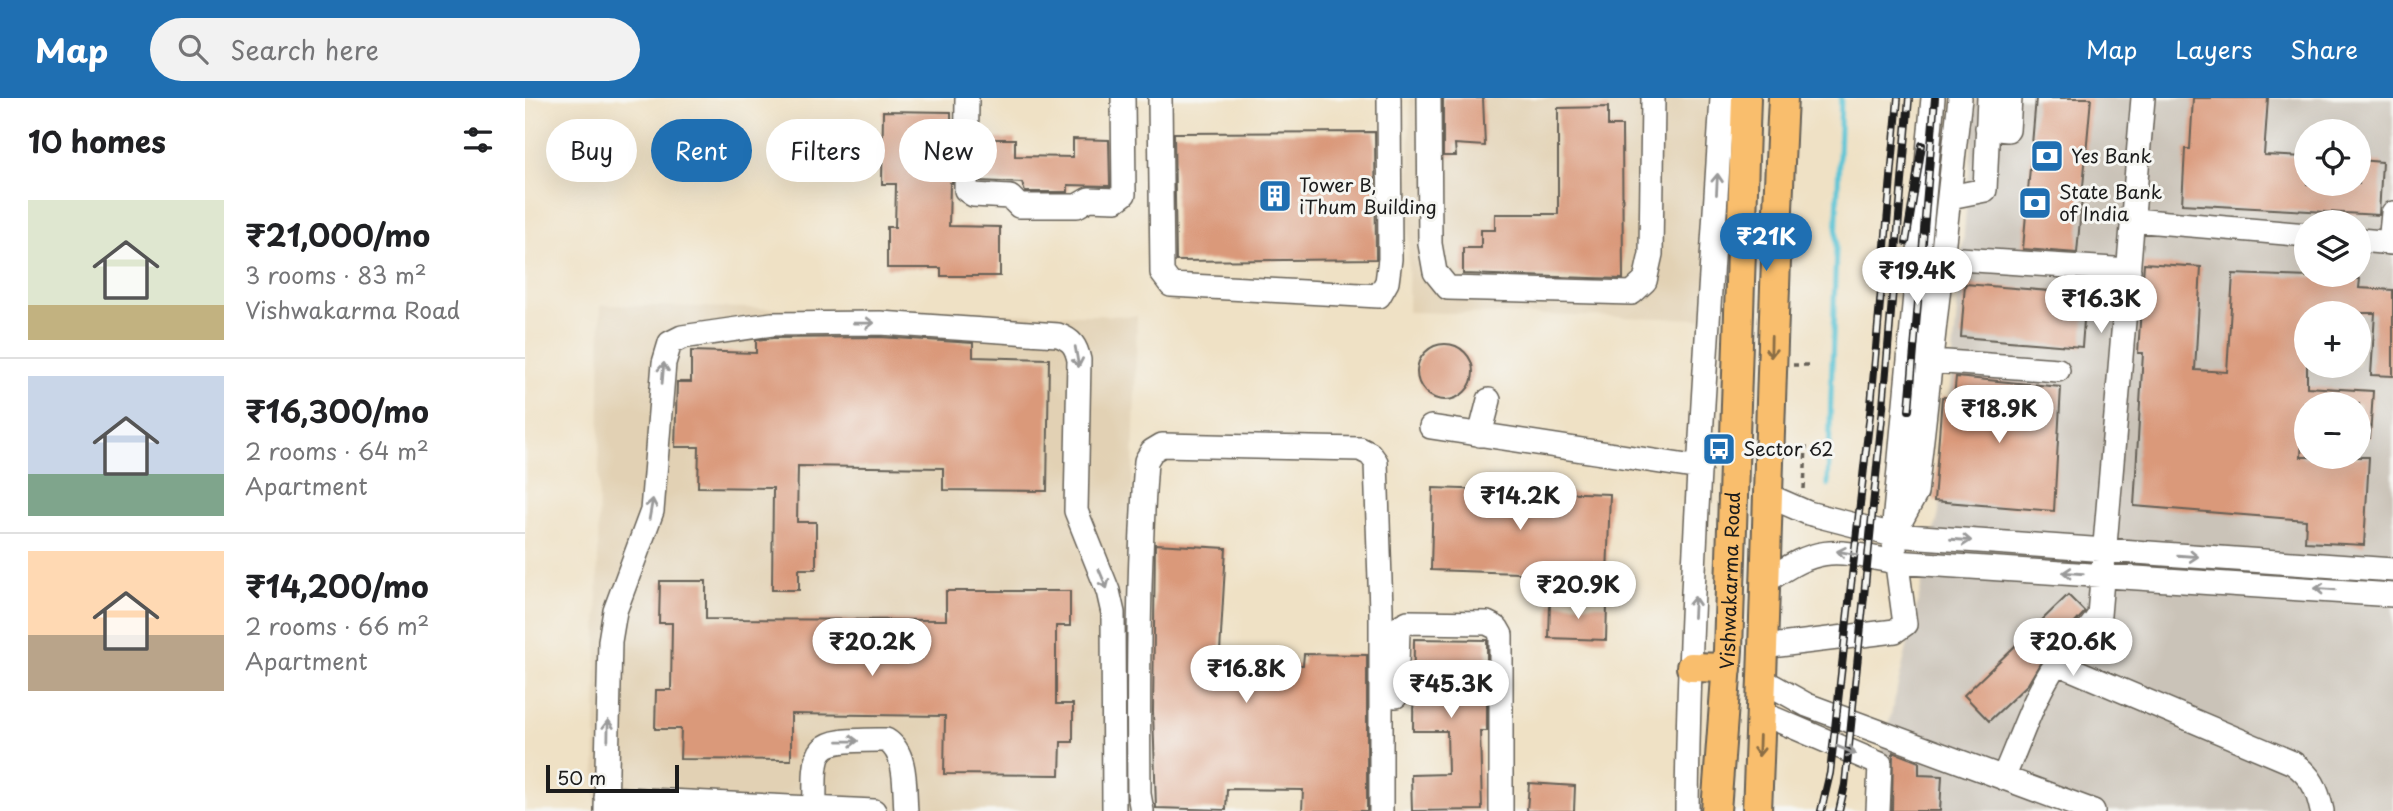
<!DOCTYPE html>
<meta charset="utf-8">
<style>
body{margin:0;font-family:"Playpen Sans",sans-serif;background:#f2f2f2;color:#202124;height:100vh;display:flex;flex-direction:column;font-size:26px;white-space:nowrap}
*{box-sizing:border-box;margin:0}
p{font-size:23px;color:#757577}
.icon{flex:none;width:38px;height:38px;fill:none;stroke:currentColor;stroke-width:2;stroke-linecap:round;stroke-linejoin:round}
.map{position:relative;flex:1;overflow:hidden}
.side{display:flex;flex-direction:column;background:#fff;width:525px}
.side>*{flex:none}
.guide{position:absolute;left:21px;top:21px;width:665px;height:63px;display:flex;gap:14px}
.buttons{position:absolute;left:1769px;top:21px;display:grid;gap:14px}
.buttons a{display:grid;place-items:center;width:77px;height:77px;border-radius:50%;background:#fff;box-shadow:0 7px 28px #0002;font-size:35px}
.scale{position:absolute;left:21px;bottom:18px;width:133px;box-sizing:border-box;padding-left:7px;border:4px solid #1c1c1c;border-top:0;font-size:19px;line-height:24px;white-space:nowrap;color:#1c1c1c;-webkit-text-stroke:5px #f6f6f2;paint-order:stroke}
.price{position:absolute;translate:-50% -60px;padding:0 16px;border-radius:24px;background:#fff;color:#222;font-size:23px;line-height:46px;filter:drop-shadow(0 2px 4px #0008)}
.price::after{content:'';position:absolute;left:50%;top:42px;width:21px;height:16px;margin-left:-10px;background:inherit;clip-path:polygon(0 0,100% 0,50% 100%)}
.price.selected{background:#1f6fb2;color:#fff}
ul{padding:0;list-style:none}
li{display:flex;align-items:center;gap:21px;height:175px;padding:0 28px}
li+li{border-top:2px solid #e0e0e0}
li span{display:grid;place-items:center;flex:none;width:196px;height:140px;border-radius:0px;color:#555}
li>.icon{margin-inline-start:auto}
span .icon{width:84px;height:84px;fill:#fffc;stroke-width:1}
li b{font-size:30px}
h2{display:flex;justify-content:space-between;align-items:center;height:84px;padding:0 28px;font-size:30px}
.tag{padding:0 24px;border-radius:32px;background:#fff;box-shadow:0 7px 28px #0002;font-size:24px;line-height:63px}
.tag.selected{background:#1f6fb2;color:#fff}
header{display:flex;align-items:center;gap:42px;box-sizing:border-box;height:98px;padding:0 35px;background:#1f6fb2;color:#fff}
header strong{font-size:33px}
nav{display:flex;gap:38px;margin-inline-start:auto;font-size:24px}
.search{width:490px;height:63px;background:#f2f2f2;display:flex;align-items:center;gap:18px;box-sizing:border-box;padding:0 24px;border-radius:38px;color:#757577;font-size:26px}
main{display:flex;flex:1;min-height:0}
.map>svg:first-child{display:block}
</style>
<header>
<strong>Map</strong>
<div class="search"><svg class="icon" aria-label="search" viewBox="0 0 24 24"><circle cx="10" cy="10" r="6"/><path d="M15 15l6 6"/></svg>Search here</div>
<nav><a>Map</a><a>Layers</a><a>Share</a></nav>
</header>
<main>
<section class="side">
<h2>10 homes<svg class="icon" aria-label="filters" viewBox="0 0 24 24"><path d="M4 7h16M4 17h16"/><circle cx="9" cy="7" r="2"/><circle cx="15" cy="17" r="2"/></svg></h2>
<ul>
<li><span style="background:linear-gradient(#dfe7d0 75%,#c2b280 0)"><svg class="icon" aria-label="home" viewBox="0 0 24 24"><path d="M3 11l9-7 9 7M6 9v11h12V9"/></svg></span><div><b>₹21,000/mo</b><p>3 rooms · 83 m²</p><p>Vishwakarma Road</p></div></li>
<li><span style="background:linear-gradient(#c9d6e8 70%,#7fa58c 0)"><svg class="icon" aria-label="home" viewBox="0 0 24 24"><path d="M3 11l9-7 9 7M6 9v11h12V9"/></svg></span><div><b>₹16,300/mo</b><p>2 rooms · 64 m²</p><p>Apartment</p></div></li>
<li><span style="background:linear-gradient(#ffd9b3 60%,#b9a48a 0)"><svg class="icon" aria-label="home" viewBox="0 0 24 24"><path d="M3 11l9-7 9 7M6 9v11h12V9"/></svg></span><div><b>₹14,200/mo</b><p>2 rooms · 66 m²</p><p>Apartment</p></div></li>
</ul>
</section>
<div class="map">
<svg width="1868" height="713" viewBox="0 0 1868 713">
<rect width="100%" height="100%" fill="#f6f6f2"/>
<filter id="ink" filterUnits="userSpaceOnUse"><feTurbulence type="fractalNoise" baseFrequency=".0143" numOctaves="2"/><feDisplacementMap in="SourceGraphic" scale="14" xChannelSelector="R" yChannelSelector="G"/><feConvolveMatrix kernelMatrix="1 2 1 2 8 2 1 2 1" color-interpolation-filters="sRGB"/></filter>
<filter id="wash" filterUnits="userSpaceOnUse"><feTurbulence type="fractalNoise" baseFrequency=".00686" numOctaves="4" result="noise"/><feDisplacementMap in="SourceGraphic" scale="28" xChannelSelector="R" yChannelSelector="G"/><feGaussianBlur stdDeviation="1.57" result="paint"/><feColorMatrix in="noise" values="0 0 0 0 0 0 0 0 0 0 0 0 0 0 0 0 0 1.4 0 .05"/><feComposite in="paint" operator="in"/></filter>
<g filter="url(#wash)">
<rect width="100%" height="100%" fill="#efe1c5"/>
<!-- built -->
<path fill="#e2d1b4" d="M885,0H1184L1181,221L883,214Z
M76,207L612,218L599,713H70Z"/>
<!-- industrial -->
<path fill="#cac3b8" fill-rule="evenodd" d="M1451,0H1868V713H1343L1414,415ZM1782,33H1834V86H1782ZM1782,124H1834V177H1782ZM1782,215H1834V268H1782ZM1782,306H1834V359H1782Z"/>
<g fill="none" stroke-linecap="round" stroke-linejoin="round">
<!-- stream -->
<path stroke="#5ac4d5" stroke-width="5" d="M1303,387L1316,0"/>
</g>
<g id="blocks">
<!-- building -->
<path fill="#da997a" d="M918,0H958L960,48L930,46L931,58H918Z
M1511,0H1566L1552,155L1498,151Z
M1668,0H1743L1739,57L1782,59V86H1834V62L1857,64L1854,117L1657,106L1660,51H1665Z
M1083,9V28H1097L1098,181L938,176V150H956V132H970V116H1033V10Z
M358,13L426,14L427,85H425L424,128L475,129V178H416V170H362V129H370L371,86H357Z
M850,34L851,161L651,163L649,35Z
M456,41H490V58L548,59V41L584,42L585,88L543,87V94H500L497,85L455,83Z
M1619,165L1676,169L1670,272L1702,274L1708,176L1835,181L1834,190L1868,192V278L1846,277L1850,215H1782V289L1848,293L1845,340H1834V306H1779L1776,359H1844L1839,447L1780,444L1781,422L1609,408L1618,255H1613Z
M1440,186L1561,196L1557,249L1436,239Z
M355,239L448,245V259L524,261L522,393L418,392V370L273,368L272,424H291V471H274V492H247L248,390L173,389L174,349H150L152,284H166V253L231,255V242L248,240Z
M892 274a28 28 0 1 1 56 0a28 28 0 1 1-56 0Z
M1431,279L1536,289L1529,413L1409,403L1417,299L1429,300Z
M908,390L1085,396L1082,478L906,472Z
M630,446L701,450L695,554L706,555V566L778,567L779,556L842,557V713H777L778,692L702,691L701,712L631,710L628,613Z
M135,483H181V521L421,522V493H545V528H531V606H548V644H536L535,677L419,676L420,618L266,616V662L155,661L156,631H130L131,592H146L147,525H134Z
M1543,497L1560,514L1520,557L1503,586L1464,623L1439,597Z
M1025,505L1082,507L1081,542L1024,540Z
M889,541L962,542V633H955L957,712L887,713L886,677L923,676L922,633H888Z
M1368,654L1394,664V677L1417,678L1415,713H1367Z
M1004,685L1050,688L1049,713H1002Z"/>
</g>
</g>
<g filter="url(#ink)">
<use href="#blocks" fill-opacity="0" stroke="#666157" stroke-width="2"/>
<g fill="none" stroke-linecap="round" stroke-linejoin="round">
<defs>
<path id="minor" d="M442,0L441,92L448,97L485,99L494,108H552L564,101L591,102L599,96L598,0
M635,0L637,175L646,187L854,198L862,184L865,161L864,0
M904,0L905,146L910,174L923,190L1107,195L1120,183L1126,156L1128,0
M1462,30L1483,32L1485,0
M1425,99L1460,92L1464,0
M1608,122L1782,137
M1834,142L1868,145
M1865,145L1868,115
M1419,160L1604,172
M1407,263L1533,272
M906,329L1175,370
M955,337L964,302
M1244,398L1283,415L1368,437L1868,472
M1373,428L1391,395L1435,0
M1242,483C1295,446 1309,452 1370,464L1868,497
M1238,549L1370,533L1380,526L1368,437L1408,0
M1532,565L1768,665C1787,679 1792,690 1797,713
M1237,582L1282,607L1568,713
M871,598L873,533L877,527L883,524L962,525L972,530L976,537V713
M1236,615L1355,666L1353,713
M1478,680C1495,643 1508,599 1531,566C1544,548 1563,537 1574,517L1618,0
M81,700L349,713
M81,713L85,543L90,513L127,413L139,265L145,245L157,239L247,226L355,225L533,237C547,242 551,248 554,262L551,413L583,493L588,515L589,713
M290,713C289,640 289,643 361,642C383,655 379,691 381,713
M617,713L614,696C613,585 613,474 621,363L627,353L637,347L835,351L845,356L851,364L856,512V713
M1162,713C1164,475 1183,237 1197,0"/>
<g id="major">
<path d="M1166,569L1202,570"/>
<path id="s1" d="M1191,713L1203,552L1221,0"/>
<path d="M1232,713C1242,475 1246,238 1258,0"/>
</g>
</defs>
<!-- minor casing -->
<use href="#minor" stroke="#666157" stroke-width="26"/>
<!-- major casing -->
<use href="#major" stroke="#666157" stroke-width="32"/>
<!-- path -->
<path stroke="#666157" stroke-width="3.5" stroke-dasharray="5 5" stroke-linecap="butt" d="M1268,267H1283
M1279,391L1281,348"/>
<!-- minor -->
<use href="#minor" stroke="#fff" stroke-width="23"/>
<!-- major -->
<use href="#major" stroke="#f9be6d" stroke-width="28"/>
<defs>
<path id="rail" d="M1381,144L1397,47
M1384,312L1410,0
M1296,713L1305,675L1346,307L1373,0
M1314,713L1320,687L1358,309L1384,0"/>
</defs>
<!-- rail casing -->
<use href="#rail" stroke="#1c1c1c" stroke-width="8"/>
<!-- rail -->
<use href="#rail" stroke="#f6f6f2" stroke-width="5" stroke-dasharray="16" stroke-linecap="butt"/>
</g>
<!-- one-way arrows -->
<defs><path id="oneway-shaft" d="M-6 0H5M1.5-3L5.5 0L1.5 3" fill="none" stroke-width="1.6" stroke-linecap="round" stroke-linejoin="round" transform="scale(1.75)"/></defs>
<g stroke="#999">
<use href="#oneway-shaft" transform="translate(1192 86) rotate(-87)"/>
<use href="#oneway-shaft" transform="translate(339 225) rotate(-1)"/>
<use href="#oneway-shaft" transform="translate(552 259) rotate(80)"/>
<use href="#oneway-shaft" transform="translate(138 275) rotate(-85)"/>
<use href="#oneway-shaft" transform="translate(126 411) rotate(-80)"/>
<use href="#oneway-shaft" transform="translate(1436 442) rotate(4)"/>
<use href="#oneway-shaft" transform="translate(1322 455) rotate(-170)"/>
<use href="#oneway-shaft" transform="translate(1663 458) rotate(4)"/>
<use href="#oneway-shaft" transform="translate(1548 475) rotate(-176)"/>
<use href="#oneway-shaft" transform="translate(578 481) rotate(67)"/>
<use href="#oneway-shaft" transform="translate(1800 491) rotate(-176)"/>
<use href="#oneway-shaft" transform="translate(1169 509) rotate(-87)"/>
<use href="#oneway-shaft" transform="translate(83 632) rotate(-89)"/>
<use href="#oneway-shaft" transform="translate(323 643) rotate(-1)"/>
<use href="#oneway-shaft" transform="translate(1321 652) rotate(23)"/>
</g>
<g stroke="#8a6d44">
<use href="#oneway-shaft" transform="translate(1246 249) rotate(91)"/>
<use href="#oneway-shaft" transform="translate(1234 648) rotate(92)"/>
</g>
</g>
<!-- icons -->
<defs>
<symbol id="bank-square" viewBox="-11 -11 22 22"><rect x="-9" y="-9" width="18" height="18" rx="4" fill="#1f6fb2" stroke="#f6f6f2"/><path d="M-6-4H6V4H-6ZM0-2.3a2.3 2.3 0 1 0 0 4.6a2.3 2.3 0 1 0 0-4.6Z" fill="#fff"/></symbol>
<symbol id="building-square" viewBox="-11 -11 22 22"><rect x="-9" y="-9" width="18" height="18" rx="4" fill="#1f6fb2" stroke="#f6f6f2"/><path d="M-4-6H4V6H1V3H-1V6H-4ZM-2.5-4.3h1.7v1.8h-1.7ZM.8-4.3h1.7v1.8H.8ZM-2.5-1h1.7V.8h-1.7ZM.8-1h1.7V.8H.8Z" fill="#fff"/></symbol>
<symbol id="bus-square" viewBox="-11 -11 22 22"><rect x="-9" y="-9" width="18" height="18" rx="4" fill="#1f6fb2" stroke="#f6f6f2"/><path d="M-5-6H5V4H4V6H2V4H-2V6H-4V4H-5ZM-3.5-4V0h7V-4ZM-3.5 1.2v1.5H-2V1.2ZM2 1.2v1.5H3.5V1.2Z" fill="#fff"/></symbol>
</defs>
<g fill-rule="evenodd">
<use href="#bank-square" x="1503" y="39" width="38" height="38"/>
<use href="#building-square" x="731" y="79" width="38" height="38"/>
<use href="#bank-square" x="1491" y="86" width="38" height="38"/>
<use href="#bus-square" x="1175" y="332" width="38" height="38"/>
</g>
<g text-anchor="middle" stroke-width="6" stroke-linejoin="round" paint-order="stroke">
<!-- poi labels -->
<g font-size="19" fill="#1c1c1c" stroke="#f6f6f2" text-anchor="start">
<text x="1546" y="65">Yes Bank</text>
<text x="774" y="94">Tower B,<tspan x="774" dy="22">iThum Building</tspan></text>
<text x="1534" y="101">State Bank<tspan x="1534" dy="22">of India</tspan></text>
<text x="1218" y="358">Sector 62</text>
</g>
<!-- street labels -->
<g font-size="19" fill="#1c1c1c" stroke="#f6f6f2">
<text dy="7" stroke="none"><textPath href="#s1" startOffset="231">Vishwakarma Road</textPath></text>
</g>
</g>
</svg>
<div class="buttons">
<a><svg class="icon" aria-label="locate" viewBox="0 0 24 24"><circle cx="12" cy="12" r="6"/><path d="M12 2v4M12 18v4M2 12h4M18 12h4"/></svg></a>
<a><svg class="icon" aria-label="layers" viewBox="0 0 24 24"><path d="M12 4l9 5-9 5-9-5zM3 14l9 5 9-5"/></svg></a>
<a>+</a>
<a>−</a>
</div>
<div class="scale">50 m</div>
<b class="price selected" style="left:1241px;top:175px">₹21K</b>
<b class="price" style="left:1392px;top:209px">₹19.4K</b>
<b class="price" style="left:1576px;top:237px">₹16.3K</b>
<b class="price" style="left:1474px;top:347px">₹18.9K</b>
<b class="price" style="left:995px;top:434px">₹14.2K</b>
<b class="price" style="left:1053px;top:523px">₹20.9K</b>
<b class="price" style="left:347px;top:580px">₹20.2K</b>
<b class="price" style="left:1548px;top:580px">₹20.6K</b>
<b class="price" style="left:721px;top:607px">₹16.8K</b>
<b class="price" style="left:926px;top:622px">₹45.3K</b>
<div class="guide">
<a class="tag">Buy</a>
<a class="tag selected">Rent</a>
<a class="tag">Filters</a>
<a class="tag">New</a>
</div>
</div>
</main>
